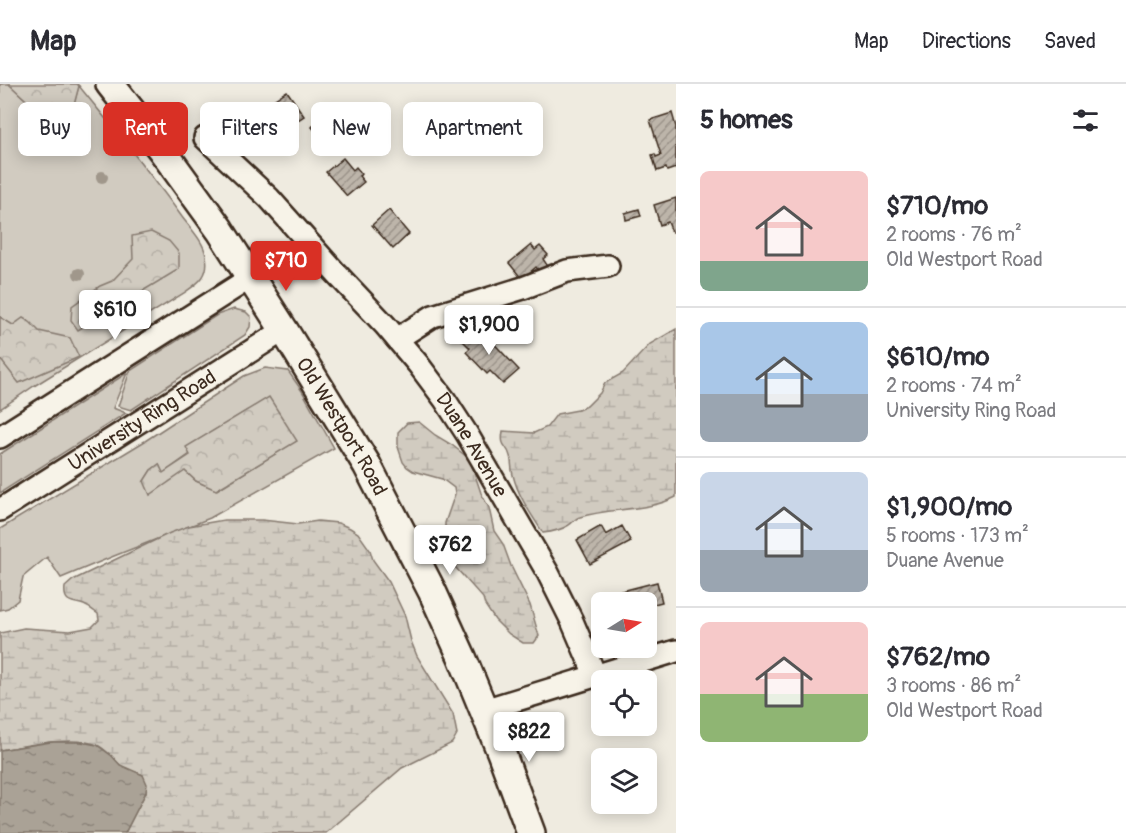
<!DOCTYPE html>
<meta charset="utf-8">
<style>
body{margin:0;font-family:Pangolin,sans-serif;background:#f2f2f3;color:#2b2b33;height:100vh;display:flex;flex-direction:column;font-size:22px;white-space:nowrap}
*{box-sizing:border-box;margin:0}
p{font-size:20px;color:#7c7c81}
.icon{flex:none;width:33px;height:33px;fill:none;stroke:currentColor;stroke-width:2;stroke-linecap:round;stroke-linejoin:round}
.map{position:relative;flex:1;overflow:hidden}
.sheet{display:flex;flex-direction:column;background:#fff;width:450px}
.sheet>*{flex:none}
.guide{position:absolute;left:18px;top:18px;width:567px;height:54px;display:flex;gap:12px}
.needle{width:39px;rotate:79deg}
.buttons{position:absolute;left:591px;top:508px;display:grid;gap:12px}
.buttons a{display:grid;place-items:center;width:66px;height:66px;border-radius:9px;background:#fff;box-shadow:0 3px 15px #0003;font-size:30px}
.price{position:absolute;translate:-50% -51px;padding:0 14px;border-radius:6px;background:#fff;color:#222;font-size:20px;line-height:39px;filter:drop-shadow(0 2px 3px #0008)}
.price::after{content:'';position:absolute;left:50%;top:36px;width:18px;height:14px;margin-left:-9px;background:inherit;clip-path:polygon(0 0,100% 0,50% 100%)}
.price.active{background:#d93025;color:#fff}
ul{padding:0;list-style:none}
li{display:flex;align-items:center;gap:18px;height:150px;padding:0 24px}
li+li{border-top:2px solid #e1e1e2}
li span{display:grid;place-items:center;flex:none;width:168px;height:120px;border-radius:9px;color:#555}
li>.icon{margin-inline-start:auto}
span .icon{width:72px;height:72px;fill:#fffc;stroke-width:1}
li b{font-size:26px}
h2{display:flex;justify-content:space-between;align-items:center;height:72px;padding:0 24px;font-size:26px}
.tag{padding:0 21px;border-radius:9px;background:#fff;box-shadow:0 3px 15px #0003;font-size:21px;line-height:54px}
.tag.active{background:#d93025;color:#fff}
header{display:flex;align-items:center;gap:36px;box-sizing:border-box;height:84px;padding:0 30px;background:#fff;border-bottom:2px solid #e1e1e2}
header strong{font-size:28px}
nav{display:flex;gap:33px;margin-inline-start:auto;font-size:21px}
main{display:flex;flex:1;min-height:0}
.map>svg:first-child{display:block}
</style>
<header>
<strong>Map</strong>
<nav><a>Map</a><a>Directions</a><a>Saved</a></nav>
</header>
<main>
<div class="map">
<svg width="676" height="749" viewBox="0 0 676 749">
<defs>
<pattern id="forest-crowns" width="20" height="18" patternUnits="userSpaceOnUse" patternTransform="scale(1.5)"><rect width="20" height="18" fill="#d1cbc0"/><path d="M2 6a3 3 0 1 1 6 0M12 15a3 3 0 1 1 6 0" fill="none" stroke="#b4aea5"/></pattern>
<pattern id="wetland-marsh" width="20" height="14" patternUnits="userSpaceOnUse" patternTransform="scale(1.5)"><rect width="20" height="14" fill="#d1cbc0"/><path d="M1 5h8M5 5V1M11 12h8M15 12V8" fill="none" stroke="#b4aea5"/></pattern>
<pattern id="water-ripples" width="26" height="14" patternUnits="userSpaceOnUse" patternTransform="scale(1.5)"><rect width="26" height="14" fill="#aaa296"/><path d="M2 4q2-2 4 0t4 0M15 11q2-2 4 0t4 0" fill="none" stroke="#8c847a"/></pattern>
<pattern id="building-hatch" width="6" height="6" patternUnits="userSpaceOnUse" patternTransform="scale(1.5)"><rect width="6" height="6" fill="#bdb5aa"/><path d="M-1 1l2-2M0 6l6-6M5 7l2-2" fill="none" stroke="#9b938a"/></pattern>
</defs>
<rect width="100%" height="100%" fill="#efebe0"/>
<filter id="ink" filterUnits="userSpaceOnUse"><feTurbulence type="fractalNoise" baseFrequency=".0167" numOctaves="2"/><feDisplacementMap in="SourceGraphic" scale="12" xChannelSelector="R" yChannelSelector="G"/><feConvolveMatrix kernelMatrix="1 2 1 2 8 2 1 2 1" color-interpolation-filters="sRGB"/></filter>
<g filter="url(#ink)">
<!-- green -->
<path fill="#d1cbc0" stroke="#867a6f" stroke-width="1.5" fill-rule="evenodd" d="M0,0H9L38,27L72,25L79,2C114,45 150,88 182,133C191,145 204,158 206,172C210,192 198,199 184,209L34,302L0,325Z
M234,225L246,228L251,233L250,243L245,251L131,326L118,322L130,287L217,231Z
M265,284L288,287L302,307L334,364L210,434L114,472L61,494L47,473L23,493L18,516L8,524L0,526V445L145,357L244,292ZM248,326L296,357L217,406L196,397L185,387L144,397L151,386L159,381L163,389L190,370L187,363Z
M127,289L113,324L126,329L0,409V370Z"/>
<!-- forest -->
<path fill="url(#forest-crowns)" stroke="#867a6f" stroke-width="1.5" d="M9,0H77L79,2L73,25L38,27Z
M151,148L169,157L179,169V185L78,246L71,236L72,222L100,202L112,197L133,175L132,152Z
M0,233L13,241L23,234L30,238L39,247L70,254L79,273L19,299L0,275Z
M269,313L297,357L216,406L196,397L185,387L150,411L144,397L151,386L159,380L163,389L190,371L186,363Z"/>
<!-- wetland -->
<path fill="url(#wetland-marsh)" stroke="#867a6f" stroke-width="1.5" d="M676,245V413C647,428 611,423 580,433C576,434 573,438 569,441C561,446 552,448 543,449C531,430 518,412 513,391C511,385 512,378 510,372C507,360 500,364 503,347L534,349L547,343L557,330L578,326L587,322L600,309L605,299L623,289L650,260Z
M419,338L435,351L452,361L467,373L471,379L481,409L489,424L494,447L503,460L511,482L530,521L539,552L534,559H523L509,550L495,536L485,521L483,514L456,484L445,460V439L455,410L454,404L442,395L413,387L407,383L403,378L398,363V348L407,339Z
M224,436H262L298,440L318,437L338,439L350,444L358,449L370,466L373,476L389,498L405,532L411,557L417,572L453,630L457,650L452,659L402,684L326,749H125L146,708L143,691C136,688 128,686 122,682C113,676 107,665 97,661C74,651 25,662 0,666V549L24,544L70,547L92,543L99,536L98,530C94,527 89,523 84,521C74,517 63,521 65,503L73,496L170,449L189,442Z"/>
<!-- water -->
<path fill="url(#water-ripples)" stroke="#7e7266" stroke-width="1.5" d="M51,658H81L97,661L112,672L120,681L143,691L147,700L146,708L125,749H0V666Z"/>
<!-- building -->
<path fill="url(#building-hatch)" stroke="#3b2a1e" stroke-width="1.5" d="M287,7L304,32L280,48L263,23Z
M672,29L676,43V84L667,87L666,84L657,87L652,71L655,70L656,73L661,71L650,36Z
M320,34L326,41L317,49L312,43Z
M343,74L353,86L356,83L362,90L359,92L364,98L347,112L326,88Z
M676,114V147L672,148L668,138L660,141L654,121Z
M639,125L641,132L626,136L625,129Z
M389,126L409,150L393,165L372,141Z
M531,161L535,166L540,162L548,171L543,175L547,181L539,187L536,183L522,195L509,179Z
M473,242L479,250L482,247L519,286L503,300L490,287L487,290L466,268L470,264L460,254Z
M601,442L606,451L622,442L631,458L590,480L577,456Z
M657,498L662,518L646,522V519H617L614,509Z"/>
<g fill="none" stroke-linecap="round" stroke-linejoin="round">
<defs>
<g id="minor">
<path id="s1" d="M205,54L269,114L334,187L385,241L418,280L445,316L467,350L548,489L572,537L596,593"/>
<path d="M397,255L433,232L523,204L567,187L608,182"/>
<path d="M0,353L250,194"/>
<path id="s2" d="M0,426L284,246"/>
<path d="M484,626L676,567"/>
</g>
<g id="major">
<path id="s3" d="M110,0L162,66L220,146L284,246L367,381L432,507L462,573L501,668L531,749"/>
</g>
</defs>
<!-- minor casing -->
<use href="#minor" stroke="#3b2a1e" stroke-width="26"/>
<!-- major casing -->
<use href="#major" stroke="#3b2a1e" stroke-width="32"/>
<!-- minor -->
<use href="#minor" stroke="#f7f3e8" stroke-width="21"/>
<!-- major -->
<use href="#major" stroke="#f7f3e8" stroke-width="27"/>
</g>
<!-- trees -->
<g fill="#a0978b">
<circle cx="68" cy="50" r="6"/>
<circle cx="102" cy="93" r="6"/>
<circle cx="79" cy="190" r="6"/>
</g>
</g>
<g text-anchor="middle" stroke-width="4.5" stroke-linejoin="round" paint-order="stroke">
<!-- street labels -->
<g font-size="20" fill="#3b2a1e" stroke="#f7f3e8">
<text dy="7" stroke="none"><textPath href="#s2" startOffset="168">University Ring Road</textPath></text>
<text dy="7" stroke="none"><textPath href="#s3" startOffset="414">Old Westport Road</textPath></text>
<text dy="7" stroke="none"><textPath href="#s1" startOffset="408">Duane Avenue</textPath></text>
</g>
</g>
</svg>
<div class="buttons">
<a><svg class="needle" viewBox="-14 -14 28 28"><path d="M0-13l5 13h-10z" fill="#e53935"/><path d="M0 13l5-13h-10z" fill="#7c7c81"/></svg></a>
<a><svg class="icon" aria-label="locate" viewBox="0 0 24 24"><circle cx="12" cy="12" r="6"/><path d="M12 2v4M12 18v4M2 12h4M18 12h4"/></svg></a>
<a><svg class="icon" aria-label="layers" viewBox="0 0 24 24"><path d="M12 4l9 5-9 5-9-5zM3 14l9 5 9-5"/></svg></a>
</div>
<b class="price active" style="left:286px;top:208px">$710</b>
<b class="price" style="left:115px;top:257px">$610</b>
<b class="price" style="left:489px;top:272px">$1,900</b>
<b class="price" style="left:450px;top:492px">$762</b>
<b class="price" style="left:529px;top:679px">$822</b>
<div class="guide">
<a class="tag">Buy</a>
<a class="tag active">Rent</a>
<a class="tag">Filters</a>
<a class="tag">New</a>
<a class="tag">Apartment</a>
</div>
</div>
<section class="sheet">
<h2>5 homes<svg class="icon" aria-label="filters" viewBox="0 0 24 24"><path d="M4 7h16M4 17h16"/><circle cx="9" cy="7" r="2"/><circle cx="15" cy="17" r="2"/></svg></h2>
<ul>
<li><span style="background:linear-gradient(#f6c9c9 75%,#7fa58c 0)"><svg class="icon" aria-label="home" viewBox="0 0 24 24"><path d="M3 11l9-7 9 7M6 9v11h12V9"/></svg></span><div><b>$710/mo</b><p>2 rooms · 76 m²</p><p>Old Westport Road</p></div></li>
<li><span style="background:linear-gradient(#a9c7e8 60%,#9aa5b1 0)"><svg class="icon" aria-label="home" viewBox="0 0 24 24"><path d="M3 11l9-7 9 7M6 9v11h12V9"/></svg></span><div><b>$610/mo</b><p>2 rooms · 74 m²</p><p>University Ring Road</p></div></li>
<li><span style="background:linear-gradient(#c9d6e8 65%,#9aa5b1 0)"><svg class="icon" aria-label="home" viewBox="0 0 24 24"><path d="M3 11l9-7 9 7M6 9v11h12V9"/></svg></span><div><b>$1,900/mo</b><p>5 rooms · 173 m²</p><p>Duane Avenue</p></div></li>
<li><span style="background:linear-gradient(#f6c9c9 60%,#8fb573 0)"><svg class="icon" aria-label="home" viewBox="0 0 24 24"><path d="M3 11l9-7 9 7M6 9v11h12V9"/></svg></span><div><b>$762/mo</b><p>3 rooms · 86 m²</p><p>Old Westport Road</p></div></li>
</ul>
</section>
</main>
